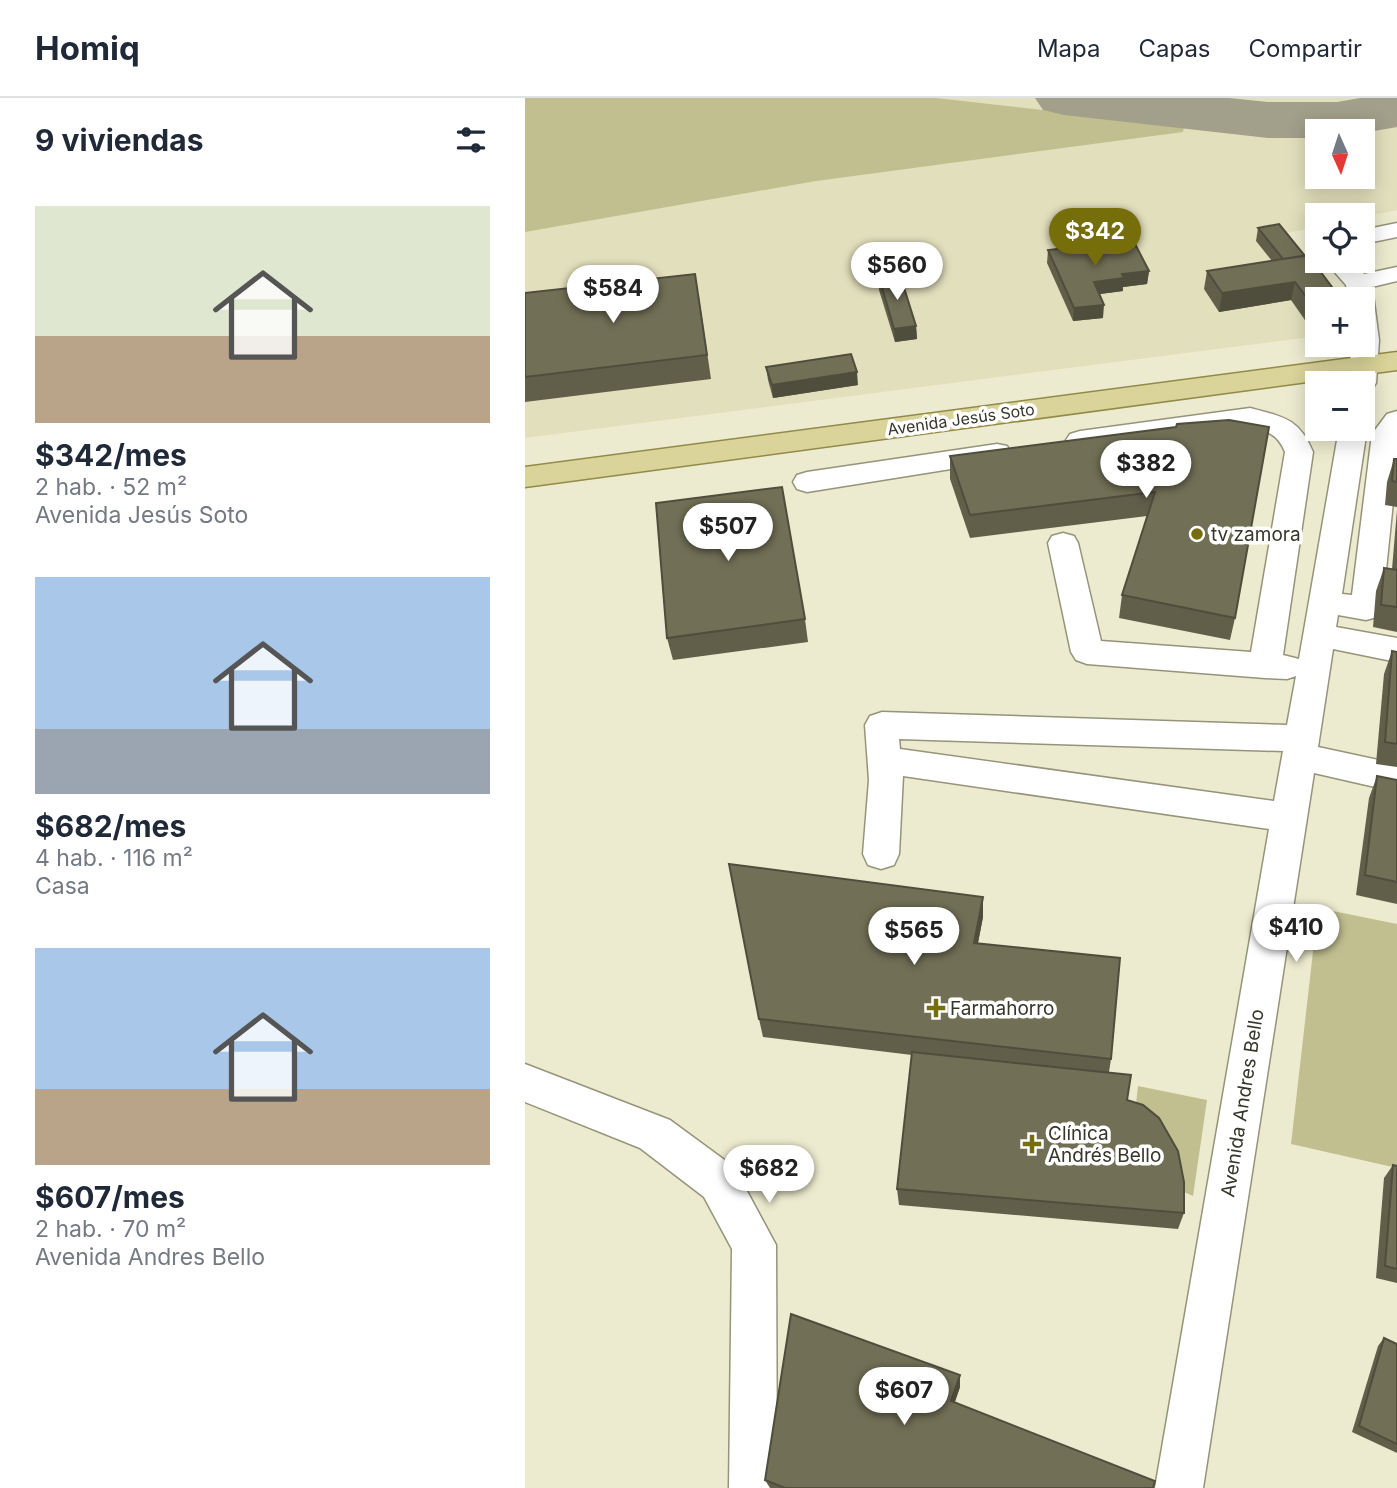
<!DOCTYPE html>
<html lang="es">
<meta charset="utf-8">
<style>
body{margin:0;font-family:Inter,sans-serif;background:#f2f2f3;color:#1f2937;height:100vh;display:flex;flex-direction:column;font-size:26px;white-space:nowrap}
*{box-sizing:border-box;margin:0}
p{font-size:23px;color:#747a83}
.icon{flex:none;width:38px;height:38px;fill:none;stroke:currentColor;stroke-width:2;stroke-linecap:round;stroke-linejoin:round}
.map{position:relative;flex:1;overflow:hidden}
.details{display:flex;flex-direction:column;background:#fff;width:525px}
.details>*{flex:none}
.needle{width:46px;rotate:177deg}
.tools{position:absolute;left:780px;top:21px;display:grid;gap:14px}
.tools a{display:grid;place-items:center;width:70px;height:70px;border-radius:0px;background:#fff;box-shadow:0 4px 18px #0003;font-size:35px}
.price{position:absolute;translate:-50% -60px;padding:0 16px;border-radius:24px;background:#fff;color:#222;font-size:23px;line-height:46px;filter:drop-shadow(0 2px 4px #0008)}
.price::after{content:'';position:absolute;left:50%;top:42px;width:21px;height:16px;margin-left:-10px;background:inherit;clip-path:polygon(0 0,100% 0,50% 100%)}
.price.on{background:#766d0b;color:#fff}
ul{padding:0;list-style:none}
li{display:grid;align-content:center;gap:14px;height:371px;padding:0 35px}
li span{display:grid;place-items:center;height:217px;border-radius:0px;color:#555}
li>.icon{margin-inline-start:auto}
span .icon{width:126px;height:126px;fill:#fffc;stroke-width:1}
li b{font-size:30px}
h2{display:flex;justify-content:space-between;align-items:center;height:84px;padding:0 35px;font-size:30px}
header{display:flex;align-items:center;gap:42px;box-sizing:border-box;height:98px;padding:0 35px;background:#fff;border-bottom:2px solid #e0e1e3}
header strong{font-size:33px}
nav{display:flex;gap:38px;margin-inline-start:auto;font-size:24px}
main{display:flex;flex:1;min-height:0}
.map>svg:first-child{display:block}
</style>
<header>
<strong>Homiq</strong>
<nav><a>Mapa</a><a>Capas</a><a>Compartir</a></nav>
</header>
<main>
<section class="details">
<h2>9 viviendas<svg class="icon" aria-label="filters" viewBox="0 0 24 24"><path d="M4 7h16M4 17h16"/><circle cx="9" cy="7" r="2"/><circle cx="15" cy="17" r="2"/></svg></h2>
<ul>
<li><span style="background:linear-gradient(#dfe7d0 60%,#b9a48a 0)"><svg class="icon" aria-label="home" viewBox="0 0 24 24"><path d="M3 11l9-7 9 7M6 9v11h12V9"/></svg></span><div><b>$342/mes</b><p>2 hab. · 52 m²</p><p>Avenida Jesús Soto</p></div></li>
<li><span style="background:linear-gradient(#a9c7e8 70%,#9aa5b1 0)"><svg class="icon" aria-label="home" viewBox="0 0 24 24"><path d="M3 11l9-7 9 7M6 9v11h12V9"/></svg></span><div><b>$682/mes</b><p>4 hab. · 116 m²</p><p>Casa</p></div></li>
<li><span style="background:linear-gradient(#a9c7e8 65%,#b9a48a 0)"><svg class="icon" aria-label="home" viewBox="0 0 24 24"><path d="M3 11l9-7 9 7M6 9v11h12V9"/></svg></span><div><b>$607/mes</b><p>2 hab. · 70 m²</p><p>Avenida Andres Bello</p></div></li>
</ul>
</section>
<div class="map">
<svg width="872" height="1390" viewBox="0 0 872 1390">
<rect width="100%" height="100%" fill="#edebcf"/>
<!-- built -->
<path fill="#e2dfbc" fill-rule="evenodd" d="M0,0H872V112L838,119L793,117V129L761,135L793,201V238L0,340ZM793,33H838V79H793Z"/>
<!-- green -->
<path fill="#c1be90" d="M0,0H411L659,28L658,34L291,83L0,134Z
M793,810L872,826V1070L766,1046Z
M613,988L682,1002L668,1098L659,1094L653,1064L610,1015Z"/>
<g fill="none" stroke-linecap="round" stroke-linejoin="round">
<!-- taxiway -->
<path fill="#a2a08b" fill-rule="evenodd" d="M510,0H704L743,4H812L835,0H872V29L838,35L793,33V40H743L539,17L518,12Z"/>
<defs>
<path id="minor" d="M872,125V139L838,146V132Z
M800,163H826L839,176L872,169V183L847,189L854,242L851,285L847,291L838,293V285H823L827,247H838V201H824L821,187Z
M725,310C758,319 774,320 788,354L758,557L774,561L814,331H838V325L842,331L817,496L827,497L847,336L862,316L872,313V365L857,511L852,519L841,522L813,517L811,529L872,540V564L808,551L793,649L872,666V694L789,675L678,1390H630L744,731L378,678L374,756L369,767L356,771L343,767L338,756L344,682L340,627L345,618L357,614L762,627L771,578L762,581L740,580L562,566L551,562L546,554L523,445L527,438L538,435L549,438L553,445L576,543L726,554L760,354C753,336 742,333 724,328L555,351L545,348L541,342L545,336L555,333ZM374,641L758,653L749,703L375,651Z
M472,346L482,348L486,355L482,362L282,394L272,391L268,384L272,377L282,374Z
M0,966L145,1022L209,1069L251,1147L252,1390H204L207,1151L179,1099L115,1050L0,1004Z"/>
<path id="major" d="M872,254V272L0,389V369Z"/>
</defs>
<!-- minor casing -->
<use href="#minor" stroke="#95937a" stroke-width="3"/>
<!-- major casing -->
<use href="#major" stroke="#918a48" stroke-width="3"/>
<!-- minor -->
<use href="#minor" fill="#fff" fill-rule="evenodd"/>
<!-- major -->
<use href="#major" fill="#dad49a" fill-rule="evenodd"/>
</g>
<!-- wall -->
<path fill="#615f4a" d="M733,130L793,201V234L789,235L766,202L694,214L679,191L682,173L747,163L731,143Z
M523,152L624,173L622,186L598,189V193L574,196L578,220L548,223L522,165Z
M354,179L391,228L392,241L370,244L354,192Z
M0,195L174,199L186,281L0,304Z
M241,269L333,287L248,300L243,282Z
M651,329L710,520L705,542L594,520L597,497L622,418L445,440L425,381V358Z
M869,361H872V409L860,407L862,384Z
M872,412V534L848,529L851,493L859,470L867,471Z
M280,521L283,544L148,562L142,540Z
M867,553L872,554V669L851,666L859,576Z
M852,678L872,682V806L831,797L844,700Z
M458,819L453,845L586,961L584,974L602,1002L659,1115L653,1131L374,1107L372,1091L387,957L238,939L234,921Z
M868,1067L872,1068V1185L851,1180L859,1080Z
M859,1240L872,1246V1355L827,1334L853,1248Z
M435,1289L430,1304L628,1390H245L240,1382Z"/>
<!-- shaded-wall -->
<path fill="#4f4e3c" d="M624,173L622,186L598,189V193L568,197L569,184L597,176Z
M770,184L766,202L694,214L697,195Z
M579,207L578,220L548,223L549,210Z
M793,220V234L789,235Z
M391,228L392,241L370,244L369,231Z
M332,274L333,287L248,300L247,287Z
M458,799V819L449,865V845Z
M435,1277V1289L426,1314V1303Z"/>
<!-- building -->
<path fill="#716f56" stroke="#4f4e3c" stroke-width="2" d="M754,126L780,158L758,161L733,130Z
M608,142L624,173L597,176L599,180L569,184L579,207L549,210L523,152Z
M783,157L816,201H793V215L770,184L697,195L682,173Z
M170,176L182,257L0,279V195Z
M375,177L391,228L369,231L354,179Z
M326,256L332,274L247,287L241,269Z
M704,322L744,329L710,520L597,497L630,394L445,417L425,358L651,329L652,326Z
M869,361H872V384L867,383Z
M257,389L280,521L142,540L131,405Z
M859,470L872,472V509L856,507Z
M867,553L872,554V646L860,644Z
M852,678L872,682V784L840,777Z
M204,766L458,799L449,845L595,860L586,961L234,921Z
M387,954L606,977L602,1002L618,1007L634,1020L653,1053L659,1084V1115L372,1091Z
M868,1067L872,1068V1171L860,1168Z
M266,1216L435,1277L426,1303L630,1383L628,1390H260L240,1382Z
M859,1240L872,1246V1346L834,1328Z"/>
<!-- markers -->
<g fill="#766d0b" stroke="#fff" stroke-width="2.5">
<circle cx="672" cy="436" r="7"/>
<path d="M407.5 899.5h7v7h7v7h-7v7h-7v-7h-7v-7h7z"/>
<path d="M503.5 1035.5h7v7h7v7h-7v7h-7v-7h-7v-7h7z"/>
</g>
<g text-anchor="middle" stroke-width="7" stroke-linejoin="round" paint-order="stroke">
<!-- far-street labels -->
<g font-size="16" fill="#37362b" stroke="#fff">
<text transform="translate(436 321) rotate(-8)" y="6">Avenida Jesús Soto</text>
</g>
<!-- poi labels -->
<g font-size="19" fill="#37362b" stroke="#fff" text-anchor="start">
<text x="686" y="443">tv zamora</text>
<text x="425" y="917">Farmahorro</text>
<text x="523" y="1042">Clínica<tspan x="523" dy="22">Andrés Bello</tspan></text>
</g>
<!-- street labels -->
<g font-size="19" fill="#37362b" stroke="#fff">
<text transform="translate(717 1005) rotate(-81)" y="7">Avenida Andres Bello</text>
</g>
</g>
</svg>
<div class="tools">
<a><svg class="needle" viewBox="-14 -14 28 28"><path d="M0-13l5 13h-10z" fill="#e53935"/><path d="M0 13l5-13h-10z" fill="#747a83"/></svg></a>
<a><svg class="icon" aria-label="locate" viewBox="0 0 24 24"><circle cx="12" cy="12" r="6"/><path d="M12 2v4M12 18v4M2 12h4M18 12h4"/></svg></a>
<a>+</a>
<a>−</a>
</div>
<b class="price on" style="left:570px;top:170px">$342</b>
<b class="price" style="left:372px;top:204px">$560</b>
<b class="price" style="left:88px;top:227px">$584</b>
<b class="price" style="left:621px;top:402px">$382</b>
<b class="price" style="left:203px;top:465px">$507</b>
<b class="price" style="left:771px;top:866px">$410</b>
<b class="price" style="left:389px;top:869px">$565</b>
<b class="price" style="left:244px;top:1107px">$682</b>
<b class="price" style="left:379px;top:1329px">$607</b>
</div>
</main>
